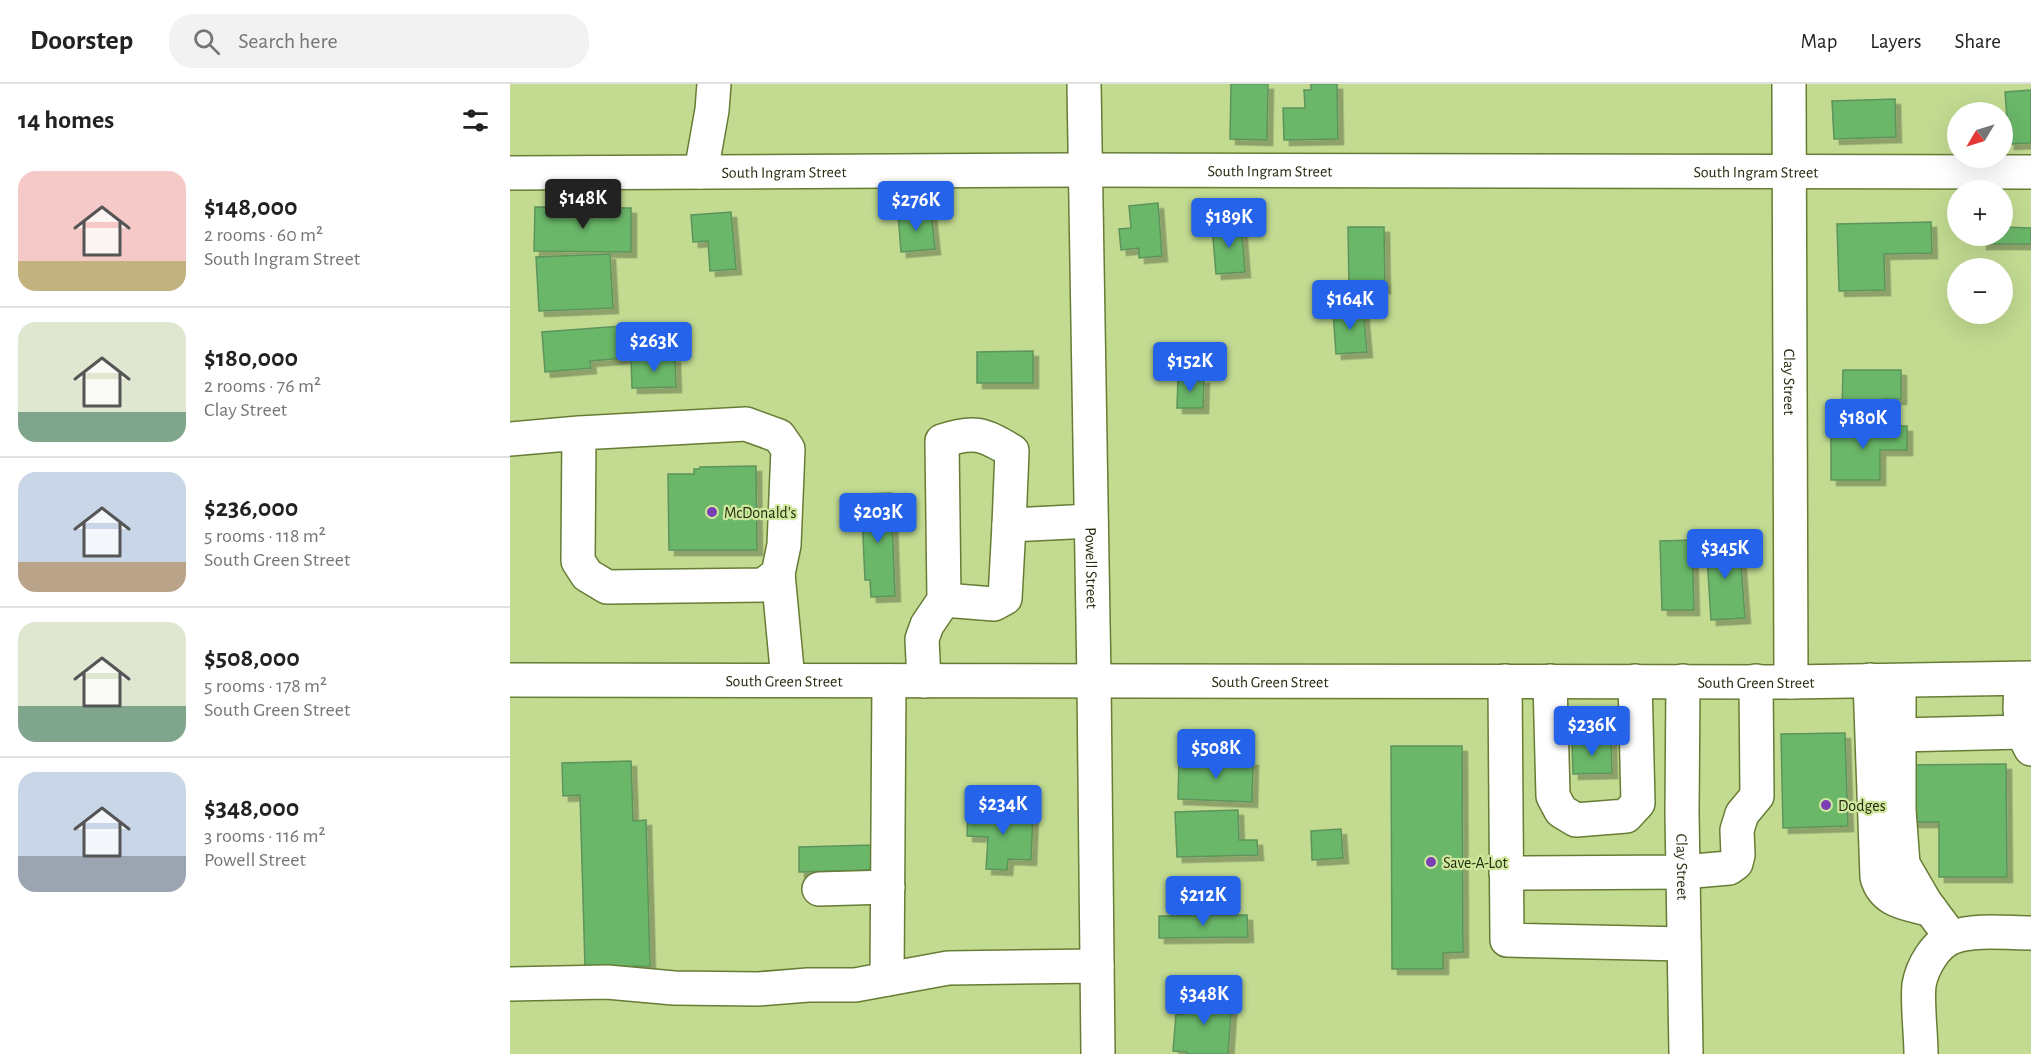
<!DOCTYPE html>
<meta charset="utf-8">
<style>
body{margin:0;font-family:"Alegreya Sans",sans-serif;background:#f2f2f2;color:#222;height:100vh;display:flex;flex-direction:column;font-size:22px;white-space:nowrap}
*{box-sizing:border-box;margin:0}
p{font-size:20px;color:#767676}
.icon{flex:none;width:33px;height:33px;fill:none;stroke:currentColor;stroke-width:2;stroke-linecap:round;stroke-linejoin:round}
.map{position:relative;flex:1;overflow:hidden}
.drawer{display:flex;flex-direction:column;background:#fff;width:510px}
.drawer>*{flex:none}
.needle{width:39px;rotate:232deg}
.buttons{position:absolute;left:1437px;top:18px;display:grid;gap:12px}
.buttons a{display:grid;place-items:center;width:66px;height:66px;border-radius:50%;background:#fff;box-shadow:0 6px 24px #0002;font-size:30px}
.price{position:absolute;translate:-50% -51px;padding:0 14px;border-radius:6px;background:#2563eb;color:#fff;font-size:20px;line-height:39px;filter:drop-shadow(0 2px 3px #0008)}
.price::after{content:'';position:absolute;left:50%;top:36px;width:18px;height:14px;margin-left:-9px;background:inherit;clip-path:polygon(0 0,100% 0,50% 100%)}
.price.selected{background:#222;color:#fff}
ul{padding:0;list-style:none}
li{display:flex;align-items:center;gap:18px;height:150px;padding:0 18px}
li+li{border-top:2px solid #e0e0e0}
li span{display:grid;place-items:center;flex:none;width:168px;height:120px;border-radius:18px;color:#555}
li>.icon{margin-inline-start:auto}
span .icon{width:72px;height:72px;fill:#fffc;stroke-width:1}
li b{font-size:26px}
h2{display:flex;justify-content:space-between;align-items:center;height:72px;padding:0 18px;font-size:26px}
header{display:flex;align-items:center;gap:36px;box-sizing:border-box;height:84px;padding:0 30px;background:#fff;border-bottom:2px solid #e0e0e0}
header strong{font-size:28px}
nav{display:flex;gap:33px;margin-inline-start:auto;font-size:21px}
.search{width:420px;height:54px;background:#f2f2f2;display:flex;align-items:center;gap:15px;box-sizing:border-box;padding:0 21px;border-radius:24px;color:#767676;font-size:22px}
main{display:flex;flex:1;min-height:0}
.map>svg:first-child{display:block}
</style>
<header>
<strong>Doorstep</strong>
<div class="search"><svg class="icon" aria-label="search" viewBox="0 0 24 24"><circle cx="10" cy="10" r="6"/><path d="M15 15l6 6"/></svg>Search here</div>
<nav><a>Map</a><a>Layers</a><a>Share</a></nav>
</header>
<main>
<section class="drawer">
<h2>14 homes<svg class="icon" aria-label="filters" viewBox="0 0 24 24"><path d="M4 7h16M4 17h16"/><circle cx="9" cy="7" r="2"/><circle cx="15" cy="17" r="2"/></svg></h2>
<ul>
<li><span style="background:linear-gradient(#f6c9c9 75%,#c2b280 0)"><svg class="icon" aria-label="home" viewBox="0 0 24 24"><path d="M3 11l9-7 9 7M6 9v11h12V9"/></svg></span><div><b>$148,000</b><p>2 rooms · 60 m²</p><p>South Ingram Street</p></div></li>
<li><span style="background:linear-gradient(#dfe7d0 75%,#7fa58c 0)"><svg class="icon" aria-label="home" viewBox="0 0 24 24"><path d="M3 11l9-7 9 7M6 9v11h12V9"/></svg></span><div><b>$180,000</b><p>2 rooms · 76 m²</p><p>Clay Street</p></div></li>
<li><span style="background:linear-gradient(#c9d6e8 75%,#b9a48a 0)"><svg class="icon" aria-label="home" viewBox="0 0 24 24"><path d="M3 11l9-7 9 7M6 9v11h12V9"/></svg></span><div><b>$236,000</b><p>5 rooms · 118 m²</p><p>South Green Street</p></div></li>
<li><span style="background:linear-gradient(#dfe7d0 70%,#7fa58c 0)"><svg class="icon" aria-label="home" viewBox="0 0 24 24"><path d="M3 11l9-7 9 7M6 9v11h12V9"/></svg></span><div><b>$508,000</b><p>5 rooms · 178 m²</p><p>South Green Street</p></div></li>
<li><span style="background:linear-gradient(#c9d6e8 70%,#9aa5b1 0)"><svg class="icon" aria-label="home" viewBox="0 0 24 24"><path d="M3 11l9-7 9 7M6 9v11h12V9"/></svg></span><div><b>$348,000</b><p>3 rooms · 116 m²</p><p>Powell Street</p></div></li>
</ul>
</section>
<div class="map">
<svg width="1521" height="970" viewBox="0 0 1521 970">
<defs>
<filter id="shadow"><feDropShadow dx="5.5" dy="5.5" stdDeviation="0" flood-color="#0004"/></filter>
</defs>
<rect width="100%" height="100%" fill="#c2db91"/>
<!-- building -->
<path fill="#6ab769" stroke="#5d945c" stroke-width="1.5" filter="url(#shadow)" d="M721,0H758L757,56L720,55Z
M801,0H827L828,55L774,56L773,24H795L794,6H801Z
M1521,6V59L1499,60L1495,8Z
M1385,15L1386,53L1324,55L1322,17Z
M648,119L652,172L629,174V164L611,166L609,145L621,144L619,122Z
M25,123L121,124V168L24,167Z
M421,127L425,165L391,168L388,130Z
M221,128L226,185L200,187L198,157L183,158L181,131Z
M1421,138L1422,169L1374,170L1375,206L1329,207L1327,140Z
M731,139L735,188L706,190L702,142Z
M838,143H874L875,204L839,205Z
M1492,143L1521,144V160H1471V152H1492Z
M100,170L103,224L29,227L26,173Z
M853,224L857,268L826,270L823,227Z
M112,242L115,274L80,277L81,284L35,288L32,248Z
M523,267V299H467V268Z
M165,273L166,303L122,304L121,275Z
M1333,286H1391V315H1374V326L1332,325Z
M668,294H694L693,324H667Z
M1397,342V366H1370V396H1321V343Z
M246,382L247,466H159L158,390H184V385H189L190,383Z
M381,409L385,512L361,513L360,496H355L351,410Z
M1229,455L1235,534L1201,536L1196,457Z
M1182,456L1184,526H1152L1150,457Z
M1335,649L1338,742L1273,744L1271,650Z
M1101,656L1102,689L1063,690L1062,658Z
M881,662H952L953,868L933,869V885H882Z
M669,674L743,676L742,718L668,715Z
M121,677L123,737L136,736L140,882L75,883L70,711L53,712L52,679Z
M1496,680L1497,793H1429V738H1394V681Z
M728,726L729,756H747L748,771L667,773L665,728Z
M458,727L523,729L521,776L498,775L497,786L476,785L478,753L457,752Z
M831,745L833,774L802,776L801,747Z
M364,761V786L289,788V763Z
M737,831L738,853L649,854V832Z
M676,912L722,915L718,970H677V968L663,967L666,930L674,931Z"/>
<g fill="none" stroke-linecap="round" stroke-linejoin="round">
<defs>
<g id="minor">
<path id="s1" d="M574,0L584,597L588,970"/>
<path id="s2" d="M1279,0L1281,598"/>
<path d="M191,88L202,26L204,0"/>
<path id="s3" d="M0,89L575,86L1521,88"/>
<path d="M0,355L69,349L236,340L269,352L278,365L274,461L268,490L253,501L97,503L77,491L68,477L69,349"/>
<path d="M268,490L278,596"/>
<path d="M434,516L484,520L495,514L499,441"/>
<path d="M1511,595L1510,624L1512,648L1521,665"/>
<path d="M1360,596L1367,793C1374,819 1398,819 1421,826"/>
<path d="M414,597L412,555L417,541L434,516L432,357C465,346 473,350 502,367L499,441L581,437"/>
<path d="M995,597L997,856L1174,860"/>
<path d="M1040,597L1043,712L1051,727L1066,736L1116,732L1128,719L1125,597"/>
<path id="s4" d="M1173,597L1172,729L1176,970"/>
<path d="M1389,597V726L1393,780L1415,818L1441,853"/>
<path d="M1389,651L1512,648"/>
<path d="M996,789L1173,788L1219,784L1226,779L1228,771L1227,746L1232,730L1247,712L1246,597"/>
<path d="M309,805L378,803"/>
<path d="M377,895L379,597"/>
<path d="M0,900L97,898L164,904L248,905L298,901H345L438,884L587,882"/>
<path d="M1411,970C1411,951 1407,918 1409,901C1412,883 1426,859 1443,853C1464,845 1498,849 1521,849"/>
</g>
<g id="major">
<path id="s5" d="M0,596L1281,598L1521,594"/>
</g>
</defs>
<!-- minor casing -->
<use href="#minor" stroke="#677c35" stroke-width="36"/>
<!-- major casing -->
<use href="#major" stroke="#677c35" stroke-width="36"/>
<!-- minor -->
<use href="#minor" stroke="#fff" stroke-width="33"/>
<!-- major -->
<use href="#major" stroke="#fff" stroke-width="33"/>
</g>
<!-- markers -->
<g fill="#7a3fb5" stroke="#cfe89d" stroke-width="2">
<circle cx="202" cy="428" r="6"/>
<circle cx="1316" cy="721" r="6"/>
<circle cx="921" cy="778" r="6"/>
</g>
<g text-anchor="middle" stroke-width="4.5" stroke-linejoin="round" paint-order="stroke">
<!-- street labels -->
<g font-size="16" fill="#252e10" stroke="#cfe89d">
<text dy="6" stroke="none"><textPath href="#s3" startOffset="760">South Ingram Street</textPath></text>
<text dy="6" stroke="none"><textPath href="#s3" startOffset="274">South Ingram Street</textPath></text>
<text dy="6" stroke="none"><textPath href="#s3" startOffset="1246">South Ingram Street</textPath></text>
<text dy="6" stroke="none"><textPath href="#s2" startOffset="298">Clay Street</textPath></text>
<text dy="6" stroke="none"><textPath href="#s1" startOffset="484">Powell Street</textPath></text>
<text dy="6" stroke="none"><textPath href="#s5" startOffset="274">South Green Street</textPath></text>
<text dy="6" stroke="none"><textPath href="#s5" startOffset="760">South Green Street</textPath></text>
<text dy="6" stroke="none"><textPath href="#s5" startOffset="1246">South Green Street</textPath></text>
<text dy="6" stroke="none"><textPath href="#s4" startOffset="186">Clay Street</textPath></text>
</g>
<!-- poi labels -->
<g font-size="16" fill="#252e10" stroke="#cfe89d" text-anchor="start">
<text x="214" y="434">McDonald's</text>
<text x="1328" y="727">Dodges</text>
<text x="933" y="784">Save-A-Lot</text>
</g>
</g>
</svg>
<div class="buttons">
<a><svg class="needle" viewBox="-14 -14 28 28"><path d="M0-13l5 13h-10z" fill="#e53935"/><path d="M0 13l5-13h-10z" fill="#767676"/></svg></a>
<a>+</a>
<a>−</a>
</div>
<b class="price selected" style="left:73px;top:146px">$148K</b>
<b class="price" style="left:406px;top:148px">$276K</b>
<b class="price" style="left:719px;top:165px">$189K</b>
<b class="price" style="left:840px;top:247px">$164K</b>
<b class="price" style="left:144px;top:289px">$263K</b>
<b class="price" style="left:680px;top:309px">$152K</b>
<b class="price" style="left:1353px;top:366px">$180K</b>
<b class="price" style="left:368px;top:460px">$203K</b>
<b class="price" style="left:1215px;top:496px">$345K</b>
<b class="price" style="left:1082px;top:673px">$236K</b>
<b class="price" style="left:706px;top:696px">$508K</b>
<b class="price" style="left:493px;top:752px">$234K</b>
<b class="price" style="left:693px;top:843px">$212K</b>
<b class="price" style="left:694px;top:942px">$348K</b>
</div>
</main>
